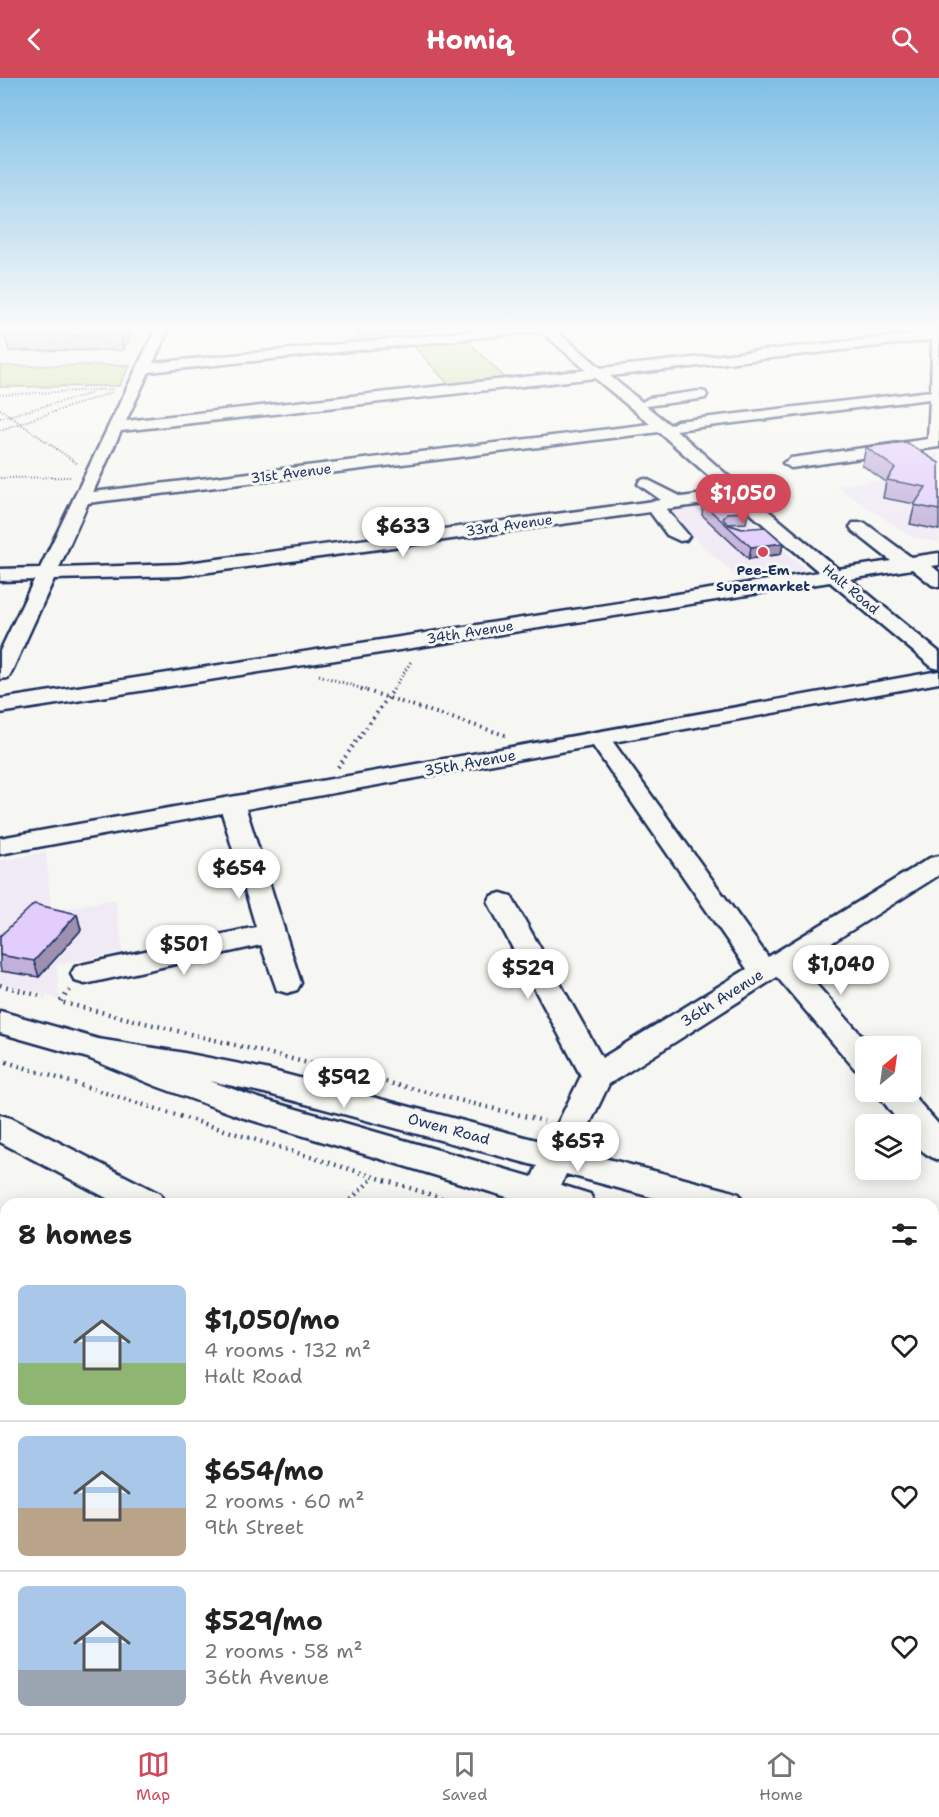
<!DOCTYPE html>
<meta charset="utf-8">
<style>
body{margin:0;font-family:"Shantell Sans",sans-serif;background:#f2f2f2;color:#222;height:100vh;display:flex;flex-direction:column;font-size:22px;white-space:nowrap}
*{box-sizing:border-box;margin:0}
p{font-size:20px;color:#767676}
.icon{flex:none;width:33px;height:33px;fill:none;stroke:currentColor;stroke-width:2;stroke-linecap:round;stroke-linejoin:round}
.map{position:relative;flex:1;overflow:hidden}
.details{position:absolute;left:0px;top:1120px;width:939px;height:536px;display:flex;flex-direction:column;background:#fff;border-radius:18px 18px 0 0;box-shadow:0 3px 15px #0003}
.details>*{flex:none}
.needle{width:39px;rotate:29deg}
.tools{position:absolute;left:855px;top:958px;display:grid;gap:12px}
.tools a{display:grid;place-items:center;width:66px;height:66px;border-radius:9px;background:#fff;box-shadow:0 3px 15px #0003;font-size:30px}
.price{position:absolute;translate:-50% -51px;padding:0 14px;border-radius:21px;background:#fff;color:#222;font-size:20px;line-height:39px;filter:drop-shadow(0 2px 3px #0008)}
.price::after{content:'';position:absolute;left:50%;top:36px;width:18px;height:14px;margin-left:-9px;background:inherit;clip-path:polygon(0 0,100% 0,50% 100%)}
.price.on{background:#d1495b;color:#fff}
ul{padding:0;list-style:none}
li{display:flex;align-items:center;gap:18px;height:150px;padding:0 18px}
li+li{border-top:2px solid #e0e0e0}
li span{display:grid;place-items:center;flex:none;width:168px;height:120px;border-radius:9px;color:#555}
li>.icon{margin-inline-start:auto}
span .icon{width:72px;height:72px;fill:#fffc;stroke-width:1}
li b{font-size:26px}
h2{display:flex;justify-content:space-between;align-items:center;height:72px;padding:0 18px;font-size:26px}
header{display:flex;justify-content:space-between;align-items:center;height:78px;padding:0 18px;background:#d1495b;color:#fff;font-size:27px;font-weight:700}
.menu{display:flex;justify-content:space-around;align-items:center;height:84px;border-top:2px solid #e0e0e0;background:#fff;font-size:16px;color:#767676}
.menu a{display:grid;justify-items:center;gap:3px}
.menu .on{color:#d1495b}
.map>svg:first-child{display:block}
</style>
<header><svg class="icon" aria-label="back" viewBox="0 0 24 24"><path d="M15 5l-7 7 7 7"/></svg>Homiq<svg class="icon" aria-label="search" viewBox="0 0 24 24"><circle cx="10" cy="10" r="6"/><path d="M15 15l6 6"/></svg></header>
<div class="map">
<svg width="939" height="1655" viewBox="0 0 939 1655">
<rect width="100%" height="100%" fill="#f6f6f2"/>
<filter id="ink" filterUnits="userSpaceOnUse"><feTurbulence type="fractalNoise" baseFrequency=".0167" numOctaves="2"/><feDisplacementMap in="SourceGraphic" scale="12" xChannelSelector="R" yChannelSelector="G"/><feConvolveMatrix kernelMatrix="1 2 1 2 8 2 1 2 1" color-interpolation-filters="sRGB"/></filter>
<g filter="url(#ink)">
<!-- built -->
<path fill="#f0eaf5" d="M16,250H150L122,309L0,310V269Z
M307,250H496L359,264L340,263L320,267Z
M939,375V464L912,459L835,408L870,403L925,400V380Z
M727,422L807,493L741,503L663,430Z
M46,774L51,833L115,821L123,874L57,887L59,921L0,905V783Z
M933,1273L939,1275V1655H733L729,1650H933Z"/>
<!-- green -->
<path fill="#c2db91" stroke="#6e8578" stroke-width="1.5" d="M467,262L506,301L449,307L414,268Z
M130,287L119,308L0,309V288Z"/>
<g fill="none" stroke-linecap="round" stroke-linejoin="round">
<defs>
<path id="minor" d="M0,250H7L9,253L0,257Z
M156,250H169L153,285L501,250H553L601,290L933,254L939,250V369L791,390L783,385L791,380L928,361L930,321L676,352L743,411L763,410L766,414L763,418L753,420L838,491L891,483L853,453L850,449L853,445H865L911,479L939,475V487L932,488L939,494V509L932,507L912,491L850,501L939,574V591L932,589L830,504L0,635V621L819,494L735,422L666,431L689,458L686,462L680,463L667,457L650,434L180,498L54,501L11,595L8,600L0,601V573L34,502L0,503V491L40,490ZM541,253L586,292L126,343L149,294ZM932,262L931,313L677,343L670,347L646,328L700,321L705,320L707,317L705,314L700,313L649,320L642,324L610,298ZM595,300L650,346L93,414L121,353ZM659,354L726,413L682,419L646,401L640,402L638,406L661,422L180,486L59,490L88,425Z
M939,593V605L613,664L768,879L930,780L939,778V797L798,886L872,969H866V994L855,991L777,899L609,1006L577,1073L727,1112L739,1116L744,1126H677L566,1096L561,1107L590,1116L595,1126H530L241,1039L156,1008L88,980L0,955V933L98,961L179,974L265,991L548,1065L581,998L488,824L491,818L501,815L511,818L602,980L747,891L593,668L246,731L301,905L297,912L287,915L277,912L261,867L85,906L75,903L71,896L75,889L85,886L256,849L222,735L0,776V760ZM210,1003L265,1015L537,1088L532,1099L258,1020Z
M876,1014H910L939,1047V1082C923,1077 910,1064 910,1047H901Z
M0,1037L11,1040L160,1116L165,1126H118L0,1064Z
M933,1168L939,1170V1200L933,1198Z
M933,1212L939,1214V1246L933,1244Z
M6,1449V1496L0,1498V1451Z
M285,1650H332L330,1655H282Z
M355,1650H407L410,1655H357Z"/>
</defs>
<!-- minor casing -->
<use href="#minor" stroke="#1b2f5e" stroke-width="5"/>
<!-- path-far4 -->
<path stroke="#1b2f5e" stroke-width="2" stroke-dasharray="1 2" stroke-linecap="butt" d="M128,263H137
M0,317L114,311
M0,331L78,386
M0,340L93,315
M0,352L113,314
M0,400L71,399"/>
<!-- path-far3 -->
<path stroke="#1b2f5e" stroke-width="3" stroke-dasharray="1 3" stroke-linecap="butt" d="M319,597L366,612
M393,612L412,582"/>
<!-- path-far2 -->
<path stroke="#1b2f5e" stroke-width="4" stroke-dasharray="1.5 4.5" stroke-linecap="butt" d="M361,611L508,658
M338,689L394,611"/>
<!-- path-far1 -->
<path stroke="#1b2f5e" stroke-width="4.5" stroke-dasharray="1.5 5" stroke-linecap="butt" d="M0,907L44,919
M70,912L60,924L544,1043
M0,982L461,1126
M346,1126L373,1100"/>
<!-- path -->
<path stroke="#1b2f5e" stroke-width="6" stroke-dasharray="2 7" stroke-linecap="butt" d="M933,1263L939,1265"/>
<!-- minor -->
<use href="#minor" fill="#f6f6f2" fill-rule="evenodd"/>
</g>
<!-- wall -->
<path fill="#c2b0da" stroke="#1b2f5e" stroke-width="1.5" d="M11,250H134L123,272L9,273L5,258Z
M353,250H443L360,258Z
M866,369L939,385V452L910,446L915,426L883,420L886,404L862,387Z
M703,426L748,434L746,445L728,446L783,465L781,476L749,481L702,437Z
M77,836L81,852L39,899L1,893L0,888V858Z
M760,1650H898L894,1655H764Z"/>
<!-- shaded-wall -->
<path fill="#9e90b1" stroke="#1b2f5e" stroke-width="1.5" d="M124,250H134L123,272L120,257Z
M360,250H443L360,258Z
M783,465L781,476L749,481L751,469Z
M77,836L81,852L39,899L34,883Z
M939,1598V1606L933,1612V1605Z
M891,1650H898L894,1655H886Z"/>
<!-- building -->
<path fill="#e2cdfd" stroke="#1b2f5e" stroke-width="1.5" d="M11,250H124L120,257L5,258Z
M906,364L939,385V432L914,427L926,409L887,402L895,390L866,369Z
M734,422L748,434L727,435L723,441L729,447L742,451L765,449L783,465L751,469L703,426Z
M34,826L77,836L34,883L0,877V858Z
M933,1489L939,1495V1598L933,1605Z
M784,1650H891L886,1655H789Z"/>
</g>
<!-- sky -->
<linearGradient id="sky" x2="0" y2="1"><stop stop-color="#7fbfe6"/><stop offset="0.52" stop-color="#fbfbf9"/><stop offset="1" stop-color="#fbfbf9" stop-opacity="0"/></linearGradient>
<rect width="939" height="482" fill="url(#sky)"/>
<!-- markers -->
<circle fill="#d1495b" stroke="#f6f6f2" stroke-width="2" cx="763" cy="474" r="6"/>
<g text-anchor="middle" stroke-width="6" stroke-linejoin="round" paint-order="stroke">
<!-- far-street labels -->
<g font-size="14" fill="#1b2f5e" stroke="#f6f6f2">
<text transform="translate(291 395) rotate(-7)" y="5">31st Avenue</text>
<text transform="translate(509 447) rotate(-8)" y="5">33rd Avenue</text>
<text transform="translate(851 511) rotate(40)" y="5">Halt Road</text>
<text transform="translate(470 554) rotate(-9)" y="5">34th Avenue</text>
</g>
<!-- far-poi labels -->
<g font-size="14" font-weight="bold" fill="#1b2f5e" stroke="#f6f6f2">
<text x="763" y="497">Pee-Em<tspan x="763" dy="16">Supermarket</tspan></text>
</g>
<!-- street labels -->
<g font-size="15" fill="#1b2f5e" stroke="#f6f6f2">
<text transform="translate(470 685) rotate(-10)" y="5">35th Avenue</text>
<text transform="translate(722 920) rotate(-32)" y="5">36th Avenue</text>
<text transform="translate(449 1051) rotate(15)" y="5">Owen Road</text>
</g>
</g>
</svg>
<div class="tools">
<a><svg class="needle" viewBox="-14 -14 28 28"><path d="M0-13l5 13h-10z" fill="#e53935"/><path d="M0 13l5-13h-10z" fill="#767676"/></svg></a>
<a><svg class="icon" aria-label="layers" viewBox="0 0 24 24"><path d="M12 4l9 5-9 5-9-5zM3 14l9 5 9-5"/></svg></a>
</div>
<b class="price on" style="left:743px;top:447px">$1,050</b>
<b class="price" style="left:403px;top:480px">$633</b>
<b class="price" style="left:239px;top:822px">$654</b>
<b class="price" style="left:184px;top:898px">$501</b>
<b class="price" style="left:841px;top:918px">$1,040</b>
<b class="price" style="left:528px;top:922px">$529</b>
<b class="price" style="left:344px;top:1031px">$592</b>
<b class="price" style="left:578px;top:1095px">$657</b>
<section class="details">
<h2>8 homes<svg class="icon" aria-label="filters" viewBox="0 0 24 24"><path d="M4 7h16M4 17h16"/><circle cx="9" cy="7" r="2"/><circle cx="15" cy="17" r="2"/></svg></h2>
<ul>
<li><span style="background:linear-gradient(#a9c7e8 65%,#8fb573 0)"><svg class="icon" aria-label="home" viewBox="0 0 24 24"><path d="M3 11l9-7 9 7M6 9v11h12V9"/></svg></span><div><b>$1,050/mo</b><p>4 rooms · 132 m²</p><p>Halt Road</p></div><svg class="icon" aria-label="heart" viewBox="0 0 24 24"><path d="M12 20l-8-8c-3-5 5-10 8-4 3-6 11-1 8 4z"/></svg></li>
<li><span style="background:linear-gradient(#a9c7e8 60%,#b9a48a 0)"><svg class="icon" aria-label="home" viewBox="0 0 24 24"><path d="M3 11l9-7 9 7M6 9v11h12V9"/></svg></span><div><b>$654/mo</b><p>2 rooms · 60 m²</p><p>9th Street</p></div><svg class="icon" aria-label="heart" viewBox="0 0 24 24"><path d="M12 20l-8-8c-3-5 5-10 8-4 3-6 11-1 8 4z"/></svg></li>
<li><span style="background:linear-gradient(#a9c7e8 70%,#9aa5b1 0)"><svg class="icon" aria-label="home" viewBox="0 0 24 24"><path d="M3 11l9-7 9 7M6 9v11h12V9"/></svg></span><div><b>$529/mo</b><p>2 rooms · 58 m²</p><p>36th Avenue</p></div><svg class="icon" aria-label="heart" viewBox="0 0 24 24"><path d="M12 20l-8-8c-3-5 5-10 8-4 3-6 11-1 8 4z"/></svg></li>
</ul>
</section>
</div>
<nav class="menu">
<a class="on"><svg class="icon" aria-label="map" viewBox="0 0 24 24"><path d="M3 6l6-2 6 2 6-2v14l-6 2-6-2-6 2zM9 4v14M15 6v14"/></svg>Map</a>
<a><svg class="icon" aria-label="saved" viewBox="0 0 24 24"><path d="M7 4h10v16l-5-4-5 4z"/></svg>Saved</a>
<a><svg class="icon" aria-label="home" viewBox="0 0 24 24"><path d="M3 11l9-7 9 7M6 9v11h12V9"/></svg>Home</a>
</nav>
